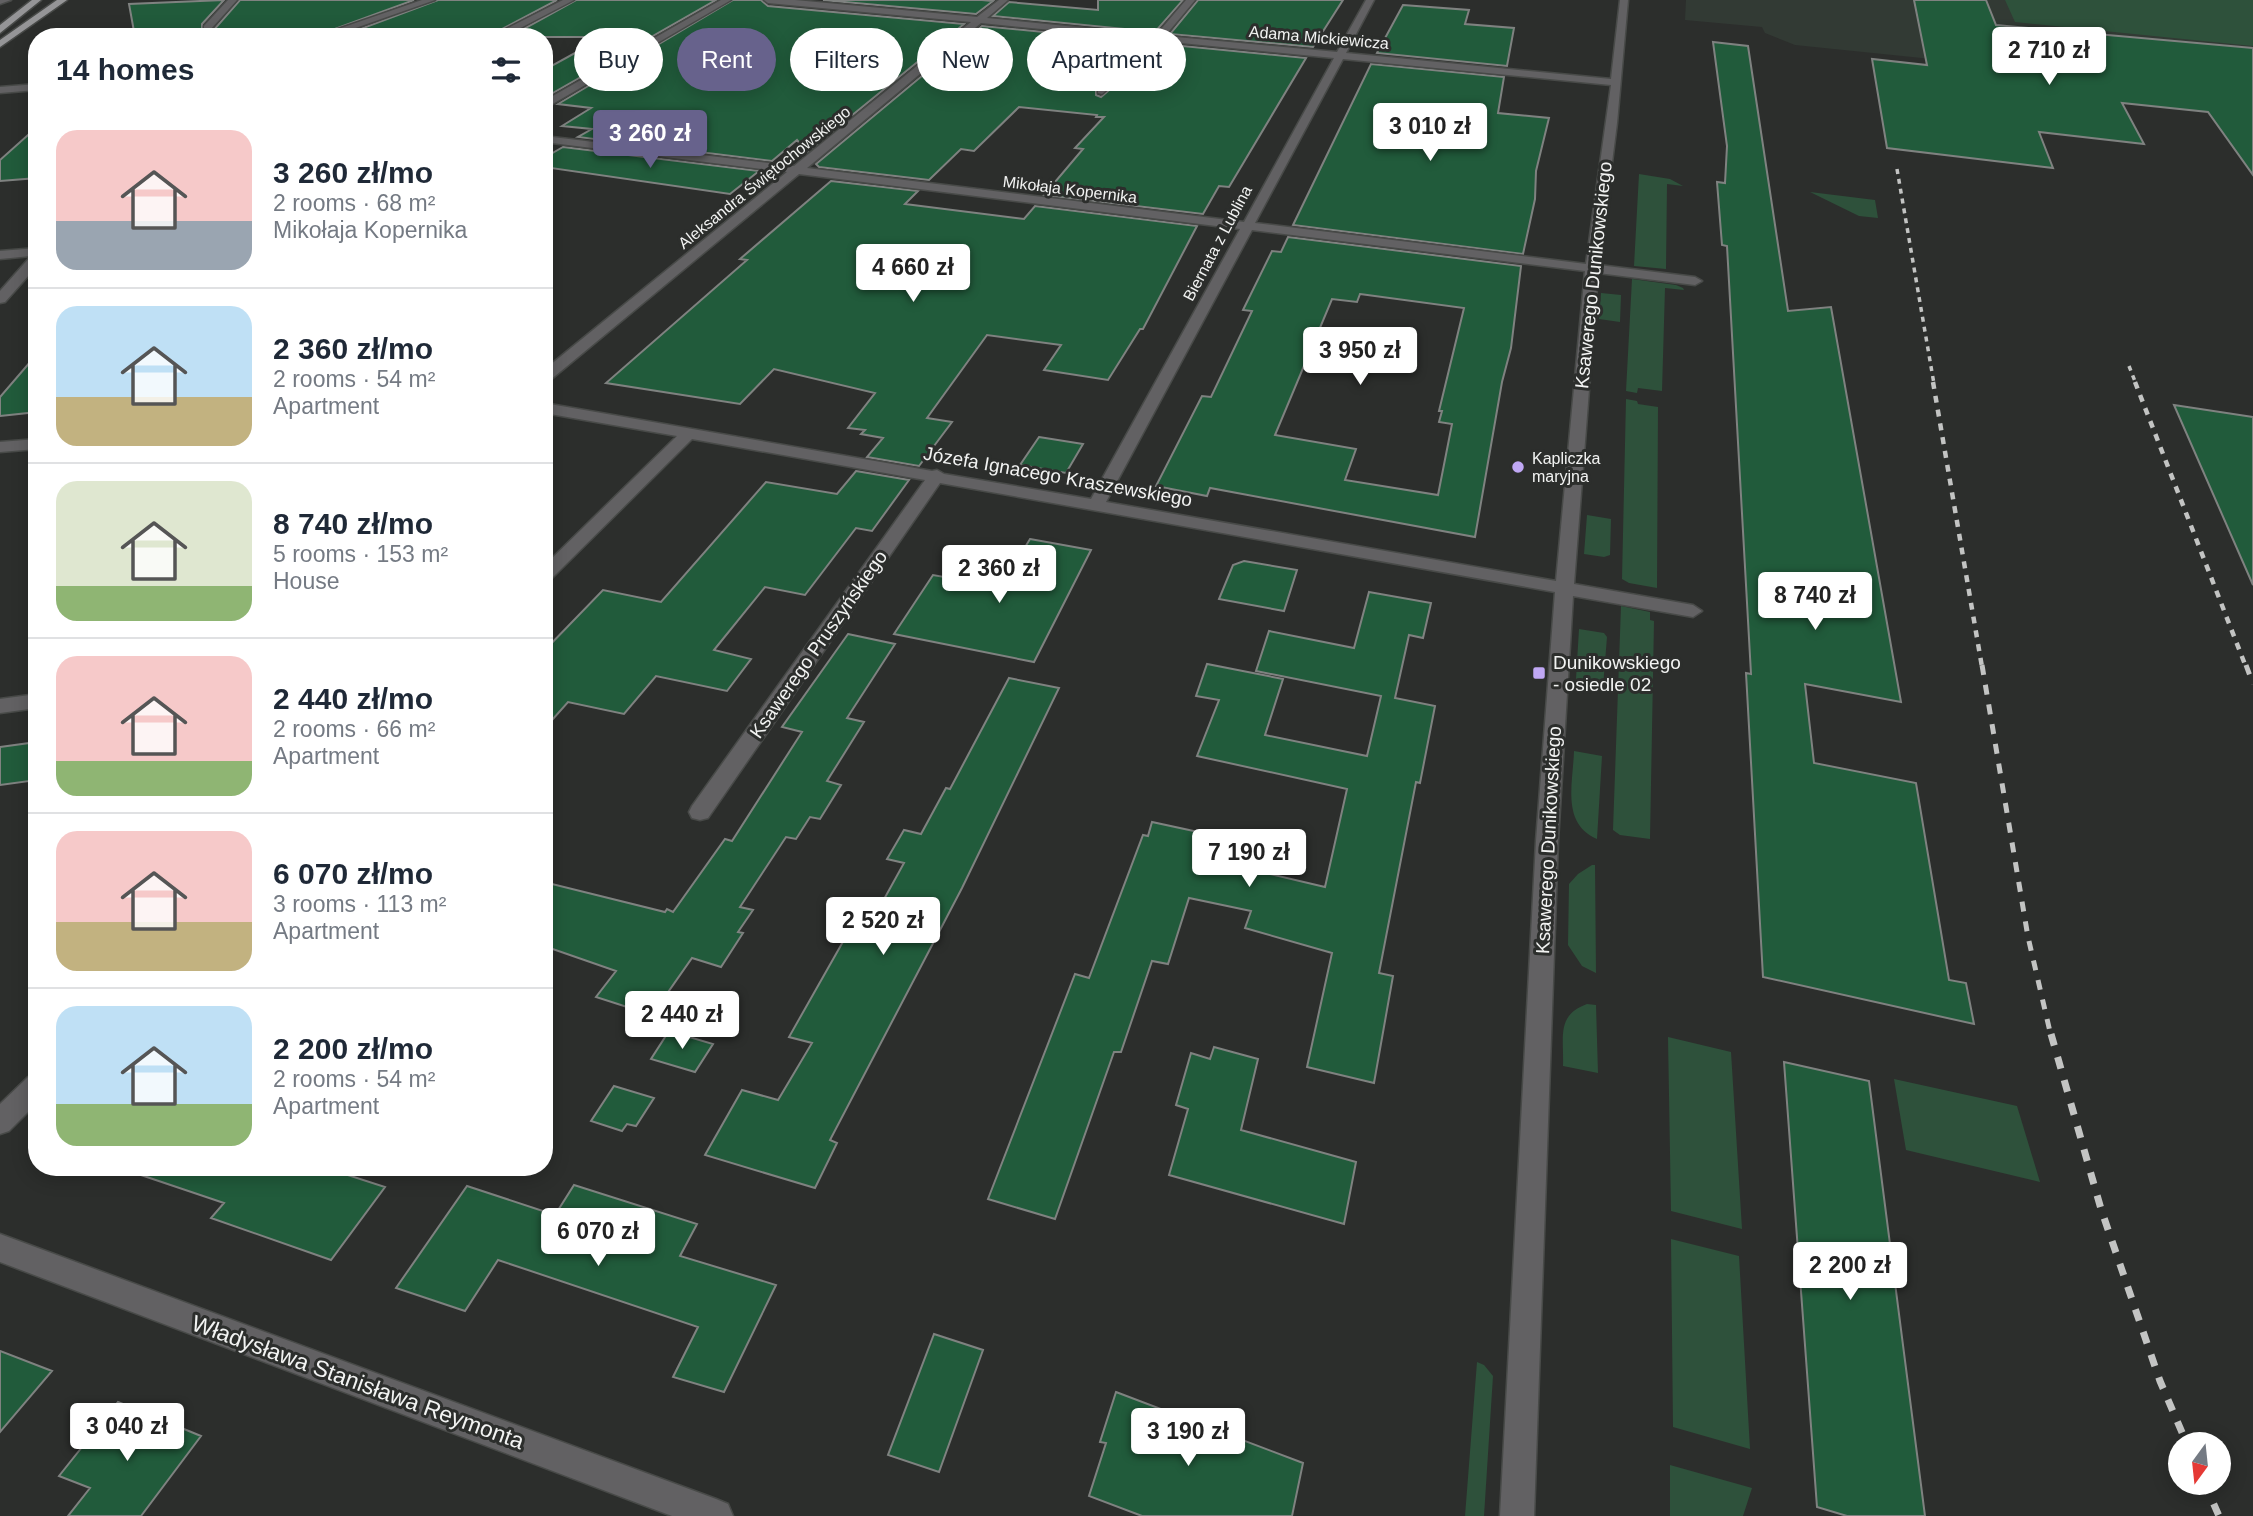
<!DOCTYPE html>
<meta charset="utf-8">
<style>
body{margin:0;font-family:Arial,sans-serif;background:#f2f2f3;color:#1f2937;height:100vh;display:flex;flex-direction:column;font-size:26px;white-space:nowrap}
*{box-sizing:border-box;margin:0}
p{font-size:23px;color:#747a83}
.icon{flex:none;width:38px;height:38px;fill:none;stroke:currentColor;stroke-width:2;stroke-linecap:round;stroke-linejoin:round}
.map{position:relative;flex:1;overflow:hidden}
.details{position:absolute;left:28px;top:28px;width:525px;height:1148px;display:flex;flex-direction:column;background:#fff;border-radius:28px;box-shadow:0 4px 18px #0003}
.details>*{flex:none}
.hud{position:absolute;left:574px;top:28px;width:665px;height:63px;display:flex;gap:14px}
.needle{width:46px;rotate:195deg}
.controls{position:absolute;left:2168px;top:1432px;display:grid;gap:14px}
.controls a{display:grid;place-items:center;width:63px;height:63px;border-radius:50%;background:#fff;box-shadow:0 4px 18px #0003;font-size:35px}
.price{position:absolute;translate:-50% -60px;padding:0 16px;border-radius:7px;background:#fff;color:#222;font-size:23px;line-height:46px;filter:drop-shadow(0 2px 4px #0008)}
.price::after{content:'';position:absolute;left:50%;top:42px;width:21px;height:16px;margin-left:-10px;background:inherit;clip-path:polygon(0 0,100% 0,50% 100%)}
.price.active{background:#67628c;color:#fff}
ul{padding:0;list-style:none}
li{display:flex;align-items:center;gap:21px;height:175px;padding:0 28px}
li+li{border-top:2px solid #e0e1e3}
li span{display:grid;place-items:center;flex:none;width:196px;height:140px;border-radius:21px;color:#555}
li>.icon{margin-inline-start:auto}
span .icon{width:84px;height:84px;fill:#fffc;stroke-width:1}
li b{font-size:30px}
h2{display:flex;justify-content:space-between;align-items:center;height:84px;padding:0 28px;font-size:30px}
.chip{padding:0 24px;border-radius:32px;background:#fff;box-shadow:0 4px 18px #0003;font-size:24px;line-height:63px}
.chip.active{background:#67628c;color:#fff}
.map>svg:first-child{display:block}
</style>
<div class="map">
<svg width="2253" height="1516" viewBox="0 0 2253 1516">
<rect width="100%" height="100%" fill="#2c2e2c"/>
<!-- built -->
<path fill="#323a34" d="M1686,0H2253V92L1795,45L1765,33L1762,27L1685,20Z"/>
<!-- green -->
<path fill="#2e513b" d="M2005,0H2253V46L2015,22Z
M1639,174L1670,179L1683,186L1667,184L1666,269L1634,266Z
M1810,192L1875,200L1878,218L1859,216Z
M1632,279L1676,285L1683,288L1684,290L1665,288L1662,391L1638,388L1637,393L1626,391Z
M1601,293L1621,295L1620,322L1599,319Z
M1626,399L1637,401L1638,404L1658,407L1657,588L1629,583L1622,579Z
M1587,515L1611,519L1610,555L1604,557L1584,554Z
M1621,606L1650,612V620L1654,621L1650,839L1620,835L1613,830Z
M1579,629L1604,633L1607,637L1603,687L1580,683L1576,679Z
M1574,751L1602,756L1597,839C1561,824 1573,783 1574,751Z
M1592,865H1595L1596,973L1582,966L1568,945L1569,884L1578,874Z
M1587,1004L1596,1005L1598,1073L1563,1066C1564,1037 1556,1015 1587,1004Z
M1668,1037L1731,1052L1742,1229L1671,1211Z
M1894,1079L2017,1106L2040,1182L1906,1150Z
M1671,1239L1739,1256L1750,1449L1673,1427Z
M1477,1362L1484,1365L1493,1376L1484,1516H1465Z
M1670,1465L1752,1488L1743,1516H1670Z"/>
<!-- building -->
<path fill="#215b3b" stroke="#7f8280" stroke-width="2" fill-rule="evenodd" d="M224,0L202,24V32H212L240,0H414L313,37H135L129,4Z
M438,0H557L487,37H339Z
M576,0H716L544,98V70L604,37H509Z
M733,0H761L768,6L964,24L807,152L797,140L772,161L578,137L592,129L562,126L591,108L558,104Z
M823,0H982L993,1L976,14Z
M1098,0H1183L1155,32L993,16L1009,2L1098,10Z
M1198,0H1343L1313,47L1170,34Z
M1914,0H1986L1996,25L2253,48V175L2208,112L2122,103L2144,144L2039,132L2053,168L1887,148L1872,59L1927,65Z
M1403,5L1469,10L1465,24L1514,28L1507,66L1377,53Z
M982,26L1145,42L1096,87V95L1101,97L1162,44L1306,58L1229,187L1219,186L1203,214L1044,195L1083,149L1075,148L1104,117H1096L1097,115L1019,107L974,151L961,149L929,180L819,167L816,164Z
M1713,42L1748,46L1788,311L1831,307L1901,702L1805,684L1814,763L1916,783L1949,980L1966,983L1974,1024L1763,977L1746,673L1751,674L1727,246L1722,245L1717,182L1725,183L1727,146Z
M1371,64L1504,77L1498,113L1549,118L1536,171L1535,199L1523,254L1293,225Z
M37,127V178L0,181V160Z
M563,147L759,171L730,194L544,167V158Z
M831,181L918,191L905,204L1024,219L1035,206L1197,226L1143,329H1140L1108,380L1044,370L1061,345L987,335L927,418L952,422L919,466L867,457L883,438L861,434L865,430L848,428L875,393L774,369L740,404L606,383L747,260L740,259Z
M1288,237L1521,266L1511,348L1502,382L1475,537L1210,488L1207,496L1156,486L1202,396L1211,397L1252,311L1243,310L1272,251L1281,252ZM1360,294L1464,308L1439,411H1442L1439,422L1452,424L1438,495L1345,480L1356,449L1275,435L1332,299L1357,302Z
M37,354V412L0,416V397Z
M2174,405L2253,417V585Z
M1039,437L1083,444L1066,473L1020,465Z
M856,471L909,480L872,531L856,528L805,595L765,587L714,650L751,659L727,691L656,676L624,714L568,702L544,729V651L603,590L661,602L766,482L837,494Z
M1030,539L1091,550L1034,662L894,634L933,575L1001,587Z
M1244,561L1297,570L1284,611L1219,599L1233,565Z
M1369,592L1431,603L1423,638L1409,635L1395,698L1435,706L1420,783L1416,782L1379,973L1393,976L1374,1083L1307,1067L1332,953L1245,928L1251,911L1189,898L1168,964L1152,961L1121,1052H1114L1055,1219L988,1199L1075,974L1089,978L1143,835L1148,836L1152,822L1203,833L1198,848L1204,850L1202,858L1325,887L1347,789L1197,756L1219,700L1196,696L1207,664L1283,679L1265,735L1367,756L1381,696L1256,671L1269,631L1354,648Z
M848,634L895,644L847,718L864,722L827,781L841,785L820,819L810,817L796,839L786,837L740,907L753,910L738,932L743,933L721,967L692,958L652,1015L596,997L616,971L544,946V882L665,912L667,909L673,912L725,839L732,841L802,732L782,727Z
M1009,678L1059,688L962,888L830,1140L837,1143L815,1188L705,1155L742,1090L778,1100L812,1043L789,1037L857,917L872,921L904,863L887,859L904,830L921,834L946,788L950,789Z
M37,742V780L0,785V747Z
M669,1031L713,1044L695,1072L651,1059Z
M1214,1047L1258,1059L1241,1130L1356,1162L1344,1224L1169,1175L1188,1109L1176,1105L1191,1053L1210,1059Z
M1784,1062L1869,1081L1925,1516H1847L1817,1507Z
M614,1086L654,1098L636,1126L627,1124L622,1131L591,1121Z
M136,1167H323L385,1187L331,1260L211,1218L224,1203L135,1173Z
M574,1185L697,1224L680,1256L776,1285L724,1392L673,1377L698,1327L498,1260L465,1311L396,1288L467,1186L555,1215Z
M934,1334L983,1350L939,1472L888,1455Z
M0,1351L52,1371L0,1432Z
M1116,1392L1303,1463L1292,1516H1142L1089,1496L1106,1443L1100,1442Z
M118,1402L201,1436L141,1516H68L90,1488L59,1476Z"/>
<g fill="none" stroke-linecap="round" stroke-linejoin="round">
<defs>
<path id="street" d="M0,0H11L0,4Z
M228,0H237L210,30H204V26Z
M422,0H435L330,37H315Z
M563,0H574L503,37H490Z
M721,0H731L544,109V101Z
M764,0H795L977,17L999,0H1008L987,18L1156,35L1186,0H1195L1165,36L1337,52L1366,0H1374L1346,53L1611,79L1620,0H1628L1617,123L1599,265L1695,277L1702,281L1695,285L1598,273L1574,584L1693,605L1702,611L1693,617L1573,596L1558,841L1534,1516H1500L1536,841L1555,592L940,483L708,818L700,820L692,818L689,812L692,806L925,480L692,439L550,580L544,582V566L677,436L544,413V403L932,471L937,470L944,474L1091,499L1240,229L799,174L549,381L544,382V370L787,172L544,142V136L794,166L971,22L768,3ZM981,23L1151,40L1098,89V93L1102,94L1161,41L1334,58L1244,222L807,168ZM1343,59L1611,85L1586,264L1255,223ZM1252,230L1585,271L1556,581L1106,502Z
M37,84V90L0,93V87Z
M37,248V266L5,302L0,303V291L31,256L0,259V251Z
M37,439V449L0,452V442Z
M37,694V708L0,713V699Z
M37,1073V1103L9,1131L0,1134V1104L28,1077Z
M0,1234L716,1499L728,1504L733,1516H672L0,1262Z"/>
<path id="primary" d="M32,0H41L0,33V25Z
M57,0H67L0,47V40Z"/>
</defs>
<!-- street casing -->
<use href="#street" stroke="#484a48" stroke-width="3"/>
<!-- primary casing -->
<use href="#primary" stroke="#484a48" stroke-width="3"/>
<!-- street -->
<use href="#street" fill="#626163" fill-rule="evenodd"/>
<!-- primary -->
<use href="#primary" fill="#959597" fill-rule="evenodd"/>
<!-- rail-far3 -->
<path stroke="#c3c4c3" stroke-width="3.5" stroke-dasharray="5 5" stroke-linecap="butt" d="M1897,169L1934,384
M2129,366L2136,384"/>
<!-- rail-far2 -->
<path stroke="#c3c4c3" stroke-width="4.5" stroke-dasharray="7 7" stroke-linecap="butt" d="M1933,382L1982,667
M2135,382L2246,667"/>
<!-- rail-far1 -->
<path stroke="#c3c4c3" stroke-width="5" stroke-dasharray="10 10" stroke-linecap="butt" d="M1982,665L2028,937L2051,1036
M2246,665L2253,684"/>
<!-- rail -->
<path stroke="#c3c4c3" stroke-width="7" stroke-dasharray="12 12" stroke-linecap="butt" d="M2051,1034L2101,1209L2160,1381L2187,1444
M2204,1482L2219,1516"/>
</g>
<!-- markers -->
<g fill="#c0a8f4" stroke="#2c2e2c" stroke-width="2.5">
<circle cx="1518" cy="467" r="7"/>
<rect x="1532" y="666" width="14" height="14" rx="3.5"/>
</g>
<g text-anchor="middle" stroke-width="6" stroke-linejoin="round" paint-order="stroke">
<!-- far-street labels -->
<g font-size="16" fill="#f2f3f2" stroke="#2c2e2c">
<text transform="translate(1319 37) rotate(5)" y="6">Adama Mickiewicza</text>
<text transform="translate(764 177) rotate(-39)" y="6">Aleksandra Świętochowskiego</text>
<text transform="translate(1070 189) rotate(7)" y="6">Mikołaja Kopernika</text>
<text transform="translate(1217 243) rotate(-62)" y="6">Biernata z Lublina</text>
</g>
<!-- far-poi labels -->
<g font-size="16" fill="#f2f3f2" stroke="#2c2e2c" text-anchor="start">
<text x="1532" y="464">Kapliczka<tspan x="1532" dy="18">maryjna</tspan></text>
</g>
<!-- street labels -->
<g font-size="19" fill="#f2f3f2" stroke="#2c2e2c">
<text transform="translate(1593 275) rotate(-84)" y="7">Ksawerego Dunikowskiego</text>
<text transform="translate(1058 476) rotate(10)" y="7">Józefa Ignacego Kraszewskiego</text>
<text transform="translate(818 644) rotate(-55)" y="7">Ksawerego Pruszyńskiego</text>
<text transform="translate(1548 840) rotate(-87)" y="7">Ksawerego Dunikowskiego</text>
</g>
<!-- poi labels -->
<g font-size="19" fill="#f2f3f2" stroke="#2c2e2c" text-anchor="start">
<text x="1553" y="669">Dunikowskiego<tspan x="1553" dy="22">- osiedle 02</tspan></text>
</g>
<!-- near-street labels -->
<g font-size="23" fill="#f2f3f2" stroke="#2c2e2c">
<text transform="translate(358 1382) rotate(20)" y="8">Władysława Stanisława Reymonta</text>
</g>
</g>
</svg>
<div class="controls">
<a><svg class="needle" viewBox="-14 -14 28 28"><path d="M0-13l5 13h-10z" fill="#e53935"/><path d="M0 13l5-13h-10z" fill="#747a83"/></svg></a>
</div>
<b class="price" style="left:2049px;top:87px">2 710 zł</b>
<b class="price" style="left:1430px;top:163px">3 010 zł</b>
<b class="price active" style="left:650px;top:170px">3 260 zł</b>
<b class="price" style="left:913px;top:304px">4 660 zł</b>
<b class="price" style="left:1360px;top:387px">3 950 zł</b>
<b class="price" style="left:999px;top:605px">2 360 zł</b>
<b class="price" style="left:1815px;top:632px">8 740 zł</b>
<b class="price" style="left:1249px;top:889px">7 190 zł</b>
<b class="price" style="left:883px;top:957px">2 520 zł</b>
<b class="price" style="left:682px;top:1051px">2 440 zł</b>
<b class="price" style="left:598px;top:1268px">6 070 zł</b>
<b class="price" style="left:1850px;top:1302px">2 200 zł</b>
<b class="price" style="left:127px;top:1463px">3 040 zł</b>
<b class="price" style="left:1188px;top:1468px">3 190 zł</b>
<div class="hud">
<a class="chip">Buy</a>
<a class="chip active">Rent</a>
<a class="chip">Filters</a>
<a class="chip">New</a>
<a class="chip">Apartment</a>
</div>
<section class="details">
<h2>14 homes<svg class="icon" aria-label="filters" viewBox="0 0 24 24"><path d="M4 7h16M4 17h16"/><circle cx="9" cy="7" r="2"/><circle cx="15" cy="17" r="2"/></svg></h2>
<ul>
<li><span style="background:linear-gradient(#f6c9c9 65%,#9aa5b1 0)"><svg class="icon" aria-label="home" viewBox="0 0 24 24"><path d="M3 11l9-7 9 7M6 9v11h12V9"/></svg></span><div><b>3 260 zł/mo</b><p>2 rooms · 68 m²</p><p>Mikołaja Kopernika</p></div></li>
<li><span style="background:linear-gradient(#bfe0f5 65%,#c2b280 0)"><svg class="icon" aria-label="home" viewBox="0 0 24 24"><path d="M3 11l9-7 9 7M6 9v11h12V9"/></svg></span><div><b>2 360 zł/mo</b><p>2 rooms · 54 m²</p><p>Apartment</p></div></li>
<li><span style="background:linear-gradient(#dfe7d0 75%,#8fb573 0)"><svg class="icon" aria-label="home" viewBox="0 0 24 24"><path d="M3 11l9-7 9 7M6 9v11h12V9"/></svg></span><div><b>8 740 zł/mo</b><p>5 rooms · 153 m²</p><p>House</p></div></li>
<li><span style="background:linear-gradient(#f6c9c9 75%,#8fb573 0)"><svg class="icon" aria-label="home" viewBox="0 0 24 24"><path d="M3 11l9-7 9 7M6 9v11h12V9"/></svg></span><div><b>2 440 zł/mo</b><p>2 rooms · 66 m²</p><p>Apartment</p></div></li>
<li><span style="background:linear-gradient(#f6c9c9 65%,#c2b280 0)"><svg class="icon" aria-label="home" viewBox="0 0 24 24"><path d="M3 11l9-7 9 7M6 9v11h12V9"/></svg></span><div><b>6 070 zł/mo</b><p>3 rooms · 113 m²</p><p>Apartment</p></div></li>
<li><span style="background:linear-gradient(#bfe0f5 70%,#8fb573 0)"><svg class="icon" aria-label="home" viewBox="0 0 24 24"><path d="M3 11l9-7 9 7M6 9v11h12V9"/></svg></span><div><b>2 200 zł/mo</b><p>2 rooms · 54 m²</p><p>Apartment</p></div></li>
</ul>
</section>
</div>
